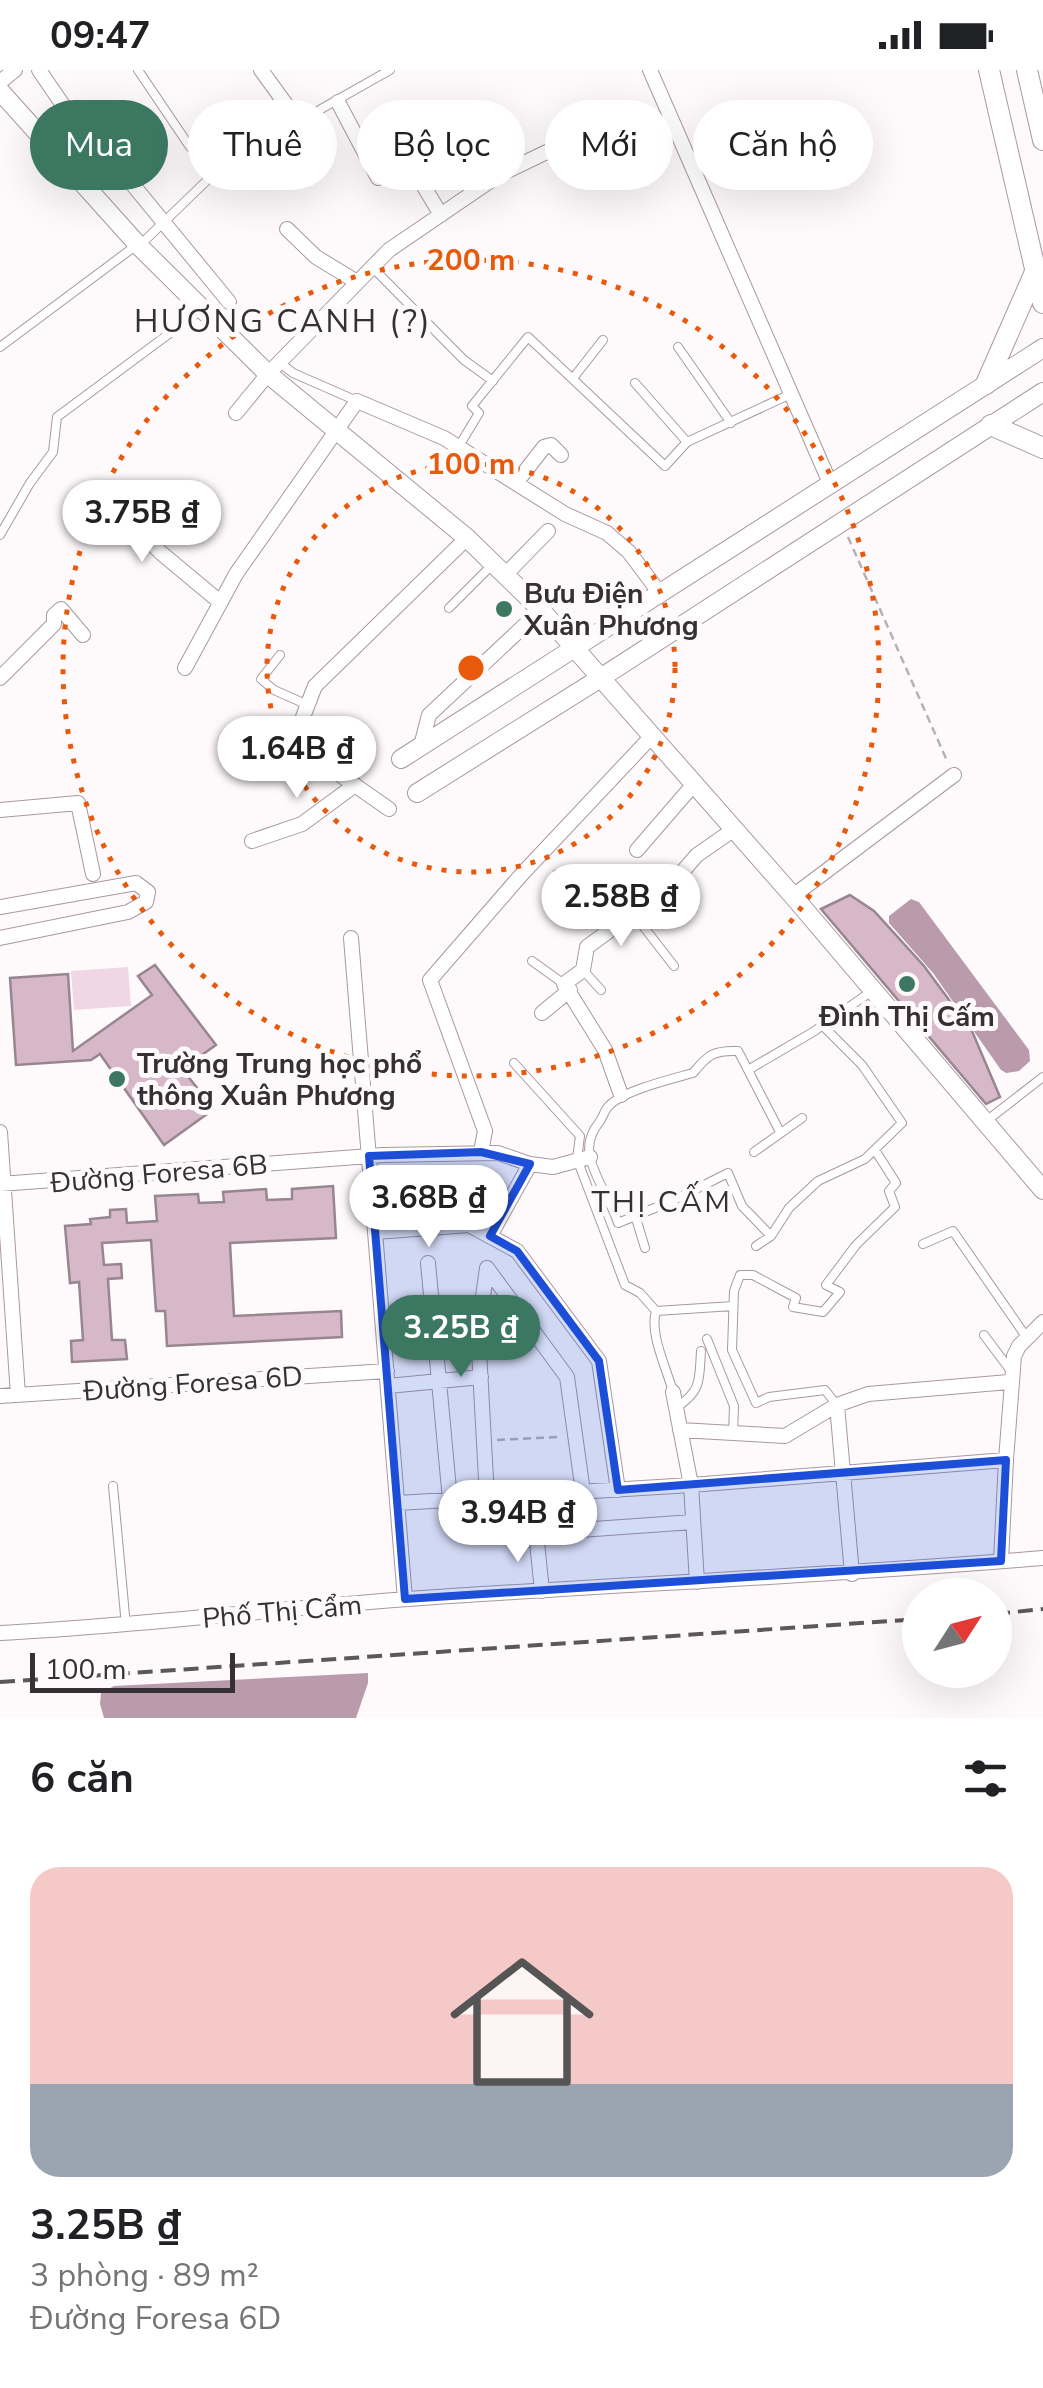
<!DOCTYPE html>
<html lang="vi">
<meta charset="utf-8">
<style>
body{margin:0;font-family:"Nunito Sans",sans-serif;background:#f6f6f6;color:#202124;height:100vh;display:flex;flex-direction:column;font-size:38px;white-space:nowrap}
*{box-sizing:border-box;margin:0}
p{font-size:32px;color:#757577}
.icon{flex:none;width:55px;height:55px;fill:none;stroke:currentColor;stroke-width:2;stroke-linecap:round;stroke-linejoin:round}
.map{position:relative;height:1648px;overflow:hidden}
.details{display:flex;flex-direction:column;background:#fff;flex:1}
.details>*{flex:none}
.hud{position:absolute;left:30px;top:30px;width:985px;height:90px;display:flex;gap:20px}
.needle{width:65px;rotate:54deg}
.controls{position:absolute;left:902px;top:1508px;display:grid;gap:20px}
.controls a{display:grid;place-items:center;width:110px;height:110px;border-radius:50%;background:#fff;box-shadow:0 10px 40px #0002;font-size:50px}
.scale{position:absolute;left:30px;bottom:25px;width:205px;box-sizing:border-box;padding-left:10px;border:5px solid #362f33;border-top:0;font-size:28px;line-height:35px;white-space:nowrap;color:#362f33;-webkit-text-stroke:8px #fefafc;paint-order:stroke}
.price{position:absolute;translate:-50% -85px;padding:0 22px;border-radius:35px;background:#fff;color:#222;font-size:32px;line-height:65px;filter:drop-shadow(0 2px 5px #0008)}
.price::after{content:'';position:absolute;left:50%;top:60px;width:30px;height:22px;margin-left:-15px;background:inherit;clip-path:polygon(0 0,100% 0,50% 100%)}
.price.on{background:#3c7761;color:#fff}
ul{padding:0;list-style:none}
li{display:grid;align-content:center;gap:20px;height:530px;padding:0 30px}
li+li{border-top:2px solid #e0e0e0}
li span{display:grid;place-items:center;height:310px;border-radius:30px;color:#555}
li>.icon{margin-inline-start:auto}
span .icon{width:180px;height:180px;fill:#fffc;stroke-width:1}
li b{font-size:42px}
h2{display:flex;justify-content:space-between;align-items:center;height:120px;padding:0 30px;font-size:42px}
.chip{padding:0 35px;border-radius:45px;background:#fff;box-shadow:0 10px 40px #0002;font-size:35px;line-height:90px}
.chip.on{background:#3c7761;color:#fff}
.status{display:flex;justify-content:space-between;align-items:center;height:70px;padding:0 50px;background:#fff;direction:ltr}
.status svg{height:28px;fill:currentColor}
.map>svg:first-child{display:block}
</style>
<div class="status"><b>09:47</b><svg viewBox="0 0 49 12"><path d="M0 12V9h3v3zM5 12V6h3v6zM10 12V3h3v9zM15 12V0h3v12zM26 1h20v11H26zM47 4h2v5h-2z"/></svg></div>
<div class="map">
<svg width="1043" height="1648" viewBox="0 0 1043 1648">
<rect width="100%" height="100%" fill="#fefafc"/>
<!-- green -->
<path fill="#f1d7e5" d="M128,897L131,936L74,940L71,901Z"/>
<!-- water -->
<path fill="#b99bab" d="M911,829L919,832L1029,980L1030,991L1019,1001L1006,1003L1001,1000L933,903L889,853V846Z
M368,1603V1613L356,1648H104L100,1634L101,1623L114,1616Z"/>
<!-- building -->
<path fill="#d7b8c9" stroke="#97868f" stroke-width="2.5" d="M850,825L874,841L924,896L972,961L1000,1027L986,1034L821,839Z
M155,895L216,975L182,999L214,1039L164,1075L100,984L91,990L16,995L10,908L68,904L73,981L152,925L138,906Z
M333,1116L336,1168L230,1173L234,1246L341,1241L342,1267L167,1276L165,1241H156L151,1170L102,1173L104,1195L121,1194L122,1208L108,1209L112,1270H125L127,1289L72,1292L71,1271L83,1270L79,1212L70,1213L65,1156L91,1154L90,1149L110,1147V1140L126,1139L127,1153L157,1151L155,1126L198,1124L199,1133L224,1132L223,1122L266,1119L267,1130L292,1129V1119Z"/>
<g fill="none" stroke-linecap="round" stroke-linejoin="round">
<defs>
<path id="service" d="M138,0L190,77L207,66L224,94
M139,176L224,94L390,0
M372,197L464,290L493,311
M0,277L138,174
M678,277L731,353
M279,292L293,303L357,331
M574,307L603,270
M635,313L687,372
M459,376L479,343L472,336L528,267L665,396L687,372L793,323
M0,465L30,413L53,382L57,347L201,240
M449,538L494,493
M280,585L261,609L274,620L308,635
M557,804L607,862
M633,843L674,896
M532,891L564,914
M583,900L601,920
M514,993L580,1066L577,1089L625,1215L640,1223L656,1241L733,1236
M748,1000L780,1062
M985,1052L1043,1007
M754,1082L802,1048
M635,1145L645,1178
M771,1166L742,1136L728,1103L672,1131L618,1153C611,1131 595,1109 590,1087C587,1074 592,1061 600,1051C603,1047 604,1042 607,1038C620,1021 672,1009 693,1003C708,985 713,980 738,981L748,1000L813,962L872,921
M771,1166L789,1138L818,1111L865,1089L902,1053L862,995L822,955
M923,1174L953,1161L1027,1268
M756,1176L771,1166
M656,1241C649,1264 667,1299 673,1322
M984,1265L1011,1301
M707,1269L734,1336L733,1365
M837,1335L825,1320L769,1327L756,1333L732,1280L734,1221L740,1205H753L796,1228L793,1237L823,1242L840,1222L826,1215L856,1175L895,1137L889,1121L896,1113L875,1080
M676,1338C702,1320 699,1311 701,1281
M113,1416L126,1556"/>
<path id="minor" d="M39,0L67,41L133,115L229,232
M261,0L298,51
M650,0L830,413
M0,12L15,0
M338,32L378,108
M441,145L420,110L476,81
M287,159L316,187L357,212
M236,343L268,304L389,180L499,105L555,78
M516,413L544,377L551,375L561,385
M98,419L160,482L220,532
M506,504L548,461
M185,598L236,504L357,331L444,368L565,444L607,463L629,482L659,522
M0,608L54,554V545L61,539L83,565
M421,676L429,645L541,540
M389,739L326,695L303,647L315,616L467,468
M0,740L78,733L93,804
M252,771L302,754L355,715
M637,780L694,714
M793,826L954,705
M0,837L136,813L148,822L146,832L128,842L0,868
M351,868L405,1529
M542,943L570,920
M621,1025L605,980L564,914L583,900L587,877L670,816L697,785L733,760
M0,1062L18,1325
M481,1082L485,1061L430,910L522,804L652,666
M0,1114L383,1085L498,1083L530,1094L553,1097L590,1087
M375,1162L469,1155L517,1181L599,1291L618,1420
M490,1166L530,1094
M428,1193L450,1430
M487,1198L567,1307L583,1422
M487,1198L478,1262L487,1428
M388,1316L481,1307
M673,1322L691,1415L697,1512
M0,1326L387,1301
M837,1335L852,1504
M680,1360L785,1366L837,1335L868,1324L1009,1312
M1006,1390L1014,1286L1019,1276L1043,1252
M398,1433L691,1415L1006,1390L1001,1491
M536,1463L542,1521
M509,1465L693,1452
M0,1563C136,1556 272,1539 408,1529C620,1514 831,1506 1043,1488"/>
<path id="tertiary" d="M0,21L139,176L268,304L467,468L541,540L793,826L1043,1120
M401,689L1043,278
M417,723L602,607L1043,322"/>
<path id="secondary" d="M989,0L1043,233
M1027,0L1043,70
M986,314L1035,202
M991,355L1043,378"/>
</defs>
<!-- service casing -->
<use href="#service" stroke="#a997a1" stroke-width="10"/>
<!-- minor casing -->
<use href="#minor" stroke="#a997a1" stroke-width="16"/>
<!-- tertiary casing -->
<use href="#tertiary" stroke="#a997a1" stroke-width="20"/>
<!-- secondary casing -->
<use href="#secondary" stroke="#a997a1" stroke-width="22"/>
<!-- path -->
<path stroke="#b7b1b4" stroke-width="2.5" stroke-dasharray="8 5" stroke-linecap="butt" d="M848,467L948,693
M497,1370L559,1367"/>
<!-- service -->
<use href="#service" stroke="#fff" stroke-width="8"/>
<!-- minor -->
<use href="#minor" stroke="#fff" stroke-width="14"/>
<!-- tertiary -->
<use href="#tertiary" stroke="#fff" stroke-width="18"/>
<!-- secondary -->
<use href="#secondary" stroke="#fff" stroke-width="20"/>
<!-- rail -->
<path stroke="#5d575b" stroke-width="4" stroke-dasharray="15 8" stroke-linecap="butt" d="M995,1544L1043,1539
M0,1612L920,1549"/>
</g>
<!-- marked area -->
<path fill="#1d4ed8" fill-opacity="0.2" stroke="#1d4ed8" stroke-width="8" stroke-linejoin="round" d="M481,1082L530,1094L490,1166L517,1181L599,1291L618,1420L1006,1390L1001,1491L405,1529L369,1086Z"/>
<!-- distance rings -->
<g fill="none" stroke="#e8590c" stroke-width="5" stroke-dasharray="5 10">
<circle cx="471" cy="598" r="204"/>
<circle cx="471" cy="598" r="408"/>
</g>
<!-- markers -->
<g fill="#3c7761" stroke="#fefafc" stroke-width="4">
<circle cx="504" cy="539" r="10"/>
<circle cx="907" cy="914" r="10"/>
<circle cx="117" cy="1009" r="10"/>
</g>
<g text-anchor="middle" stroke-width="10" stroke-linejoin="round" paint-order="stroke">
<!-- poi labels -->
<g font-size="28" font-weight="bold" fill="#362f33" stroke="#fefafc" text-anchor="start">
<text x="524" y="533">Bưu Điện<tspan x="524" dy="32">Xuân Phương</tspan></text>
<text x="907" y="956" text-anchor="middle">Đình Thị Cấm</text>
<text x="137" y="1003">Trường Trung học phổ<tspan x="137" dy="32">thông Xuân Phương</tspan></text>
</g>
<!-- street labels -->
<g font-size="28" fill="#362f33" stroke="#fefafc">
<text transform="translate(159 1103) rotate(-5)" y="10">Đường Foresa 6B</text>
<text transform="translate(193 1313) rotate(-4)" y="10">Đường Foresa 6D</text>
<text transform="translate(282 1541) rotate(-5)" y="10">Phố Thị Cẩm</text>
</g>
<!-- neighbourhood labels -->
<g font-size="30" letter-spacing="2.5" fill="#362f33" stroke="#fefafc">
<text x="662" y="1142">THỊ CẤM</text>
</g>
<!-- quarter labels -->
<g font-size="32" letter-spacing="2.5" fill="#362f33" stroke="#fefafc">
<text x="283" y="262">HƯƠNG CANH (?)</text>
</g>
</g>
<circle cx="471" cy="598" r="15" fill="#e8590c" stroke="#fefafc" stroke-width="5"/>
<g font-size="30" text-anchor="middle" font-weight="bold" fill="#e8590c" stroke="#fefafc" stroke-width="10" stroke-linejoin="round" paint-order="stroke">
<text x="471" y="200">200 m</text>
<text x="471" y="404">100 m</text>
</g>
</svg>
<div class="controls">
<a><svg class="needle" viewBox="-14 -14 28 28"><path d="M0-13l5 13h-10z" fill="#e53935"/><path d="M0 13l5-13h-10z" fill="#757577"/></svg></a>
</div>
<div class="scale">100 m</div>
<b class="price" style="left:142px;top:495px">3.75B ₫</b>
<b class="price" style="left:297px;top:731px">1.64B ₫</b>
<b class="price" style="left:621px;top:879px">2.58B ₫</b>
<b class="price" style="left:429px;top:1180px">3.68B ₫</b>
<b class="price on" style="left:461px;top:1310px">3.25B ₫</b>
<b class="price" style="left:518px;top:1495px">3.94B ₫</b>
<div class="hud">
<a class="chip on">Mua</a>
<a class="chip">Thuê</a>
<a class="chip">Bộ lọc</a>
<a class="chip">Mới</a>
<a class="chip">Căn hộ</a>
</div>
</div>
<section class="details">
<h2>6 căn<svg class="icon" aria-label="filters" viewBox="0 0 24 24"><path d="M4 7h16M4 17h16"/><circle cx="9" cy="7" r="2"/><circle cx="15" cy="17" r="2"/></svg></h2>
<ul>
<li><span style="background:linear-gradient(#f6c9c9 70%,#9aa5b1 0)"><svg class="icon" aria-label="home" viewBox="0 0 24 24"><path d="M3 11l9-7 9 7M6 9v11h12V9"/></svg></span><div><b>3.25B ₫</b><p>3 phòng · 89 m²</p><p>Đường Foresa 6D</p></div></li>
</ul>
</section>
